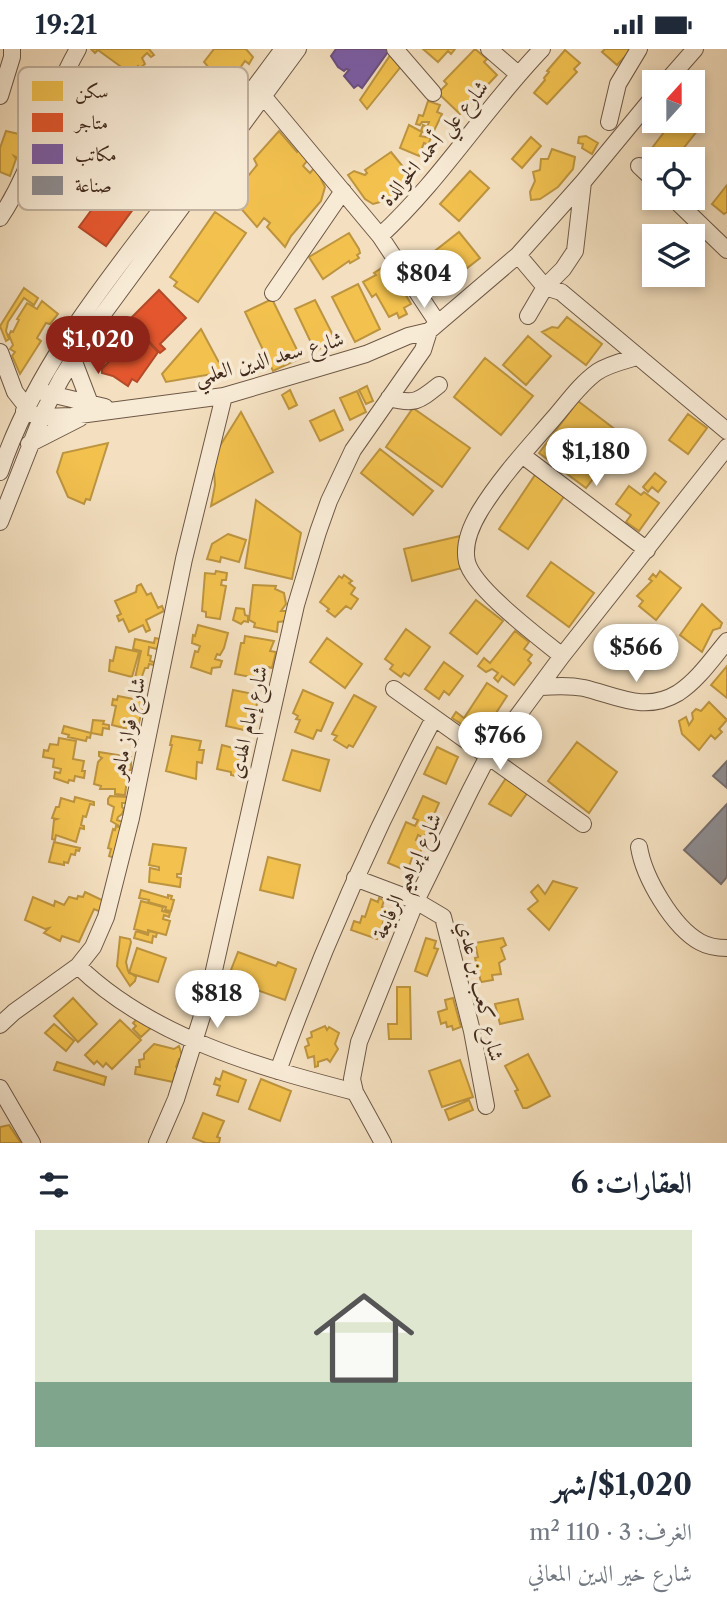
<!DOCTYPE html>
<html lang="ar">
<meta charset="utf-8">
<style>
body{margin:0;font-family:"Libre Caslon Text",Amiri,serif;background:#f6f6f7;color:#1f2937;direction:rtl;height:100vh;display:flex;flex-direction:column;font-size:26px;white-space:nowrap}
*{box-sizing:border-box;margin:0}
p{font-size:23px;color:#747a83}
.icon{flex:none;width:38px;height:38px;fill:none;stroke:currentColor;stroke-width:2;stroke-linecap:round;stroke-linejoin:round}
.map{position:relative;height:1094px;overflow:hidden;direction:ltr}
.panel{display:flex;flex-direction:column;background:#fff;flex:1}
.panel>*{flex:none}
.needle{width:46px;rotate:21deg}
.controls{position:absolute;left:642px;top:21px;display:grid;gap:14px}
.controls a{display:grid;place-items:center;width:63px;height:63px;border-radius:0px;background:#fff;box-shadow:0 4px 10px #0003;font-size:35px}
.price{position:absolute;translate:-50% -60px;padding:0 16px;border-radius:24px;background:#fff;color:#222;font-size:23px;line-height:46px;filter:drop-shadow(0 2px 4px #0008)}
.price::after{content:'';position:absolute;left:50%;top:42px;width:21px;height:16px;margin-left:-10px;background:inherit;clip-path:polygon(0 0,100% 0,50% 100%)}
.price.current{background:#8f2418;color:#fff}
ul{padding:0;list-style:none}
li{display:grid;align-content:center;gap:14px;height:371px;padding:0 35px}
li span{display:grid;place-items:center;height:217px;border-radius:0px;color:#555}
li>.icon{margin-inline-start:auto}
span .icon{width:126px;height:126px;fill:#fffc;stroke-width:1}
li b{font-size:30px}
h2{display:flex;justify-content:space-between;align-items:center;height:84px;padding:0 35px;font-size:30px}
.status{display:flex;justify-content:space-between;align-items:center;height:49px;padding:0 35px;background:#fff;direction:ltr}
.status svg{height:19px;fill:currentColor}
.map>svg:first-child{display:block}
</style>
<div class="status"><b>19:21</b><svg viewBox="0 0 49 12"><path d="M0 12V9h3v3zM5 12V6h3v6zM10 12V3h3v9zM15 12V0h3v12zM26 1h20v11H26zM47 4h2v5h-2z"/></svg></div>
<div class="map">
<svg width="727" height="1094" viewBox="0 0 727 1094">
<rect width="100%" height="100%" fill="#f4e0c0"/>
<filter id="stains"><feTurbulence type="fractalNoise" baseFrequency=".00286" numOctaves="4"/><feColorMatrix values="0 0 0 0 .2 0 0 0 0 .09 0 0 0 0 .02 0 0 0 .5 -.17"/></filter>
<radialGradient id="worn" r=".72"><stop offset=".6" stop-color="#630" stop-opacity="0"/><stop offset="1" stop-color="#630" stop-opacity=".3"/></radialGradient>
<!-- homes -->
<path fill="#f2c14e" stroke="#bd943f" stroke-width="2" d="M91,0H149L154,6L151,8L147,4L142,9L145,15L140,19L138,17L131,25L102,4L98,1L95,4Z
M214,0H246L253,8L249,15L245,12L226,39L204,13Z
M423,0H455L451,5L448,2L438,13Z
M475,0L487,10L484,13L497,26L460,65L438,44L447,35L444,32Z
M605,0H632L617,16L602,3Z
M565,1L580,14L574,20L577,23L547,55L534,44L545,31L544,29L549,23L547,22Z
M391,5L403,15L367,60L360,51Z
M428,52L440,56L437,63L442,65L432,86L421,82L423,76L427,78L429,73H422L420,76L416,75L419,66L423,67Z
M693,71L701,77L675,110H657L659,108L652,99L668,78L672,80L674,72Z
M409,76L422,83L420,87L431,89L428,96L424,94L419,107L400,99Z
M6,82L23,86L19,95L23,97L18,109L14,107L16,110L10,127L0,123V99Z
M279,82L297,103L302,98L310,108L303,117L310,124L315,118L325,138L321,152L291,187L285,198L267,178L270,174L264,169L257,178L231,148L257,116L254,110Z
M586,87L598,94L592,105L582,99L583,95L578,94L579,88Z
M531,88L541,97L522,119L512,110Z
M552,100L575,108L573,120L558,138L540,150L531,151L530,143L535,132L533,123L540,121L541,110H548Z
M391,103L413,130L391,150L373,155L365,150L348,126L354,122L365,126L367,124L365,121Z
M470,122L489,139L459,172L440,155Z
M727,136V163L724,165L712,155Z
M215,163L246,184L198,253L174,237L177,233L170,228Z
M459,183L480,209L434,245L413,219Z
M349,184L359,200L360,204L357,206L359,209L350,214L349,212L323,230L309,208Z
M388,215L411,255L404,259L407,265L399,269L397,264L389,268L376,245L372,248L363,233L376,226L374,224Z
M358,235L380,280L355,293L332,248Z
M24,239L38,249L34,256L24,249L8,273L6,282L9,290L6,292L0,277Z
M272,250L301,309L273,322L245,263Z
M315,251L336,292L315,302L295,260Z
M42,252L58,265L50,275L46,274L37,289L41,292L20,325L12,307L15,303L10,300L13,296L9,286L11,282L13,283L19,271L17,270L27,254L37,260Z
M567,268L602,295L586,316L542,283L552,278L558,279Z
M201,280L224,323L166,333L162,325Z
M528,287L551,307L526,336L503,316Z
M485,309L533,347L501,386L454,348Z
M367,337L373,352L366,355L359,341Z
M290,341L297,356L289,360L282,346Z
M357,342L366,363L350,371L340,349Z
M578,352L625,388L586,439L539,404Z
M413,359L470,399L442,438L386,398Z
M334,361L343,381L320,392L310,372Z
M241,363L273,423L211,457L215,436L213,408Z
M688,365L707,379L688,405L669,391Z
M108,394L90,451L86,450L84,455L68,448L57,423L63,404Z
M380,400L433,442L413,466L361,424Z
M537,423L567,443L528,500L499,480Z
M655,424L666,433L658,443L652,438L648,443L643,438Z
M629,437L641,446L644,443L659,454L639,482L626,473L631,466L616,455Z
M256,451L301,484L292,530L245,519Z
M228,485L246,491L239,513L221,508L220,513L207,510L212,495Z
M460,487L462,519L412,532L404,500Z
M551,513L594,544L569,578L527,547Z
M216,522L227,524L226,531H222L221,536L226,537L220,570L206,568V563L202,562L205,524L215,525Z
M660,522L681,539L656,571L639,557L643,552L637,547L652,532L649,530L653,525L656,528Z
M344,526L352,532L349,534L355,539L351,545L358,550L351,560L346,557L335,568L327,562L329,560L320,553L339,527L342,529Z
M141,535L147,546L151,544L158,559L162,557L164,562L146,571L150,581L146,583L143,576L129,583L123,570L119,572L117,567L121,565L115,552L136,543L137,537Z
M253,536L276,537L275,540L284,544L286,555L281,562H288L287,572L278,573L277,583L254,578L255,574L249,571Z
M476,551L503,572L477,605L450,584Z
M702,555L722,574L720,579L713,581L702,603L680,586Z
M236,559L244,560L245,566L248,567V573L244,572L241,575L233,571Z
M198,576L228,584L224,599L220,606L217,605L215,610L222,612L220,618L212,619L211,625L191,618L195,602L198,603L200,597L192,594L193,586L195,587Z
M406,580L430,598L409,627L404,624L401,628L390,620L393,616L385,610Z
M515,582L529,593L524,600L532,606L528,611L531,614L514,636L502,627L498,633L494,629L498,624L492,620L486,623L478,617L484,609L490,614Z
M245,587L274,592L270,602L276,603L272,619L268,618L266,631L235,625L241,594H244Z
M155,589L160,590L157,600L149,598L148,606L151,607L150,612L154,613V616L149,615L148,619H145L141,630L135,629L141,602L133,600L135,590L154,594Z
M327,589L362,615L345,639L310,613Z
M116,598L139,603L132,628L109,622L110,611L113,612Z
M444,613L463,627L449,646L444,642L439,650L425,640Z
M727,617V649L711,636Z
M487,634L507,647L487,678L482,675L479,680L469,674L466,678L452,669L456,663L464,669Z
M233,641L258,646L253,683L226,677Z
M303,641L333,654L321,682L317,681L313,690L295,683L300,671L296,670L298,667L293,664Z
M354,646L376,658L353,698L349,696L347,699L334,691L337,687L332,685Z
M118,647L144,652L138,678L133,677L132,681L112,676L116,657L112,656L113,650L117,651Z
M709,653L727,671L719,680L722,683L715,690L711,686L699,701L682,685L679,672L686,668L689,676L693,670L692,664L696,660L701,662Z
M93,671L104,672L103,675L109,676V680L103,679L102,686L91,684Z
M64,677L91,684L90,689L87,688L86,692L68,688L69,686L62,684Z
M172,687L201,692L199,701H204L202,714L197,713L196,730L166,722L172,696H170Z
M59,689L76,692L73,710L84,712L82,722H85L84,729L75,727L74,732L69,731L68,734L54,729L55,723L60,724L61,720L53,718L54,710L43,708L44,701L48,702L50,695L58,696Z
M577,693L617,723L589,764L548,732Z
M222,696L248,703L245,729L231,726V723L217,720Z
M437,698L458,708L446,735L424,725Z
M292,701L329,711L320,742L283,731Z
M99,703L131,708V721H124L128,723L125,746L115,745V740H100L101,737L94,735L98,713L102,709L99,707Z
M506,729L528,743L511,767L489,755Z
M110,747L128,748L127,754H122V758L124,760L122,765L118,768L117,771L123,773L121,778L111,772L114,758L108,755V750Z
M423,747L439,754L424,789L418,786L416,791L420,793L418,797L422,799L419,806L414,804L407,822L388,814L406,773L415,777L418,771L413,769Z
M75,748L94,753V756L90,755L86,768L83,767L81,776L84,777V780L80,779L76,793L56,786L55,791L52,790L54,771L57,770L52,769L56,758H59L61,749L74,753Z
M116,777L127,781L118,810L109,807L111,800L108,799L113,780L115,781Z
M54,793L80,799L79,802L76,801L75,806L71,805L68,814L64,813V816L49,813Z
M153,795L186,799L181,825H177V828L181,829L180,838L149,833L150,819L159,821V818L149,816Z
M268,808L300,816L293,849L260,841Z
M553,832L577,839L549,881L528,860L538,852L531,843L538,836L545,845Z
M141,841L168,849V846L172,847L171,850L174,851L171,862L165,861L166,858L148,853L149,851L139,849Z
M85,843L106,853L101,863L94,860L79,893L62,887L60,892L44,884L49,879L45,880L25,871L33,848L54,857L55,852L64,856L69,848L77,850L78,847L83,848Z
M379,849L384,851L382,858L388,860L377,890L351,881L354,872L360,874L362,867L365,868L371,850L378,853Z
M141,852L163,858L162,862L170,864L169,868L164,866L163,870L170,872L166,886L148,881V884L134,880Z
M136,882L148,886L149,882L157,884L156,888L153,887L152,894L134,889Z
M120,888L130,890L131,893L126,913L128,922L136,928L135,932L130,937L117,917Z
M426,889L436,892L434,899L438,900L427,927L415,922Z
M503,889L506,896L501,899L505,910L499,914L501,925L492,926L493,931L481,933L475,909L478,908L475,894Z
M137,899L166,909L158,933L129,924Z
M238,903L276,917L278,913L296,920L285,951L240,935L242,930L229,926Z
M397,938H410L411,990H389L388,975H397Z
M73,949L97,975L78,993L54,967Z
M453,949L461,978L453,981L452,977L447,978L446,973L441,975L438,963L447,960L445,951Z
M518,950L523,970L500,975L495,955Z
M142,965L153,977L141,988L133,980L136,977L133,974Z
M120,971L141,991L112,1020L106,1014L103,1018L97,1012L94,1015L85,1006Z
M54,975L74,992L66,1002L45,984Z
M325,977L327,981L329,978L339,984L335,995L338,1000L330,1013L327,1010L318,1013V1017L315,1018L314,1007L308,1009L305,998L309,996L307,990L312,988L311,983Z
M154,995L174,1000L179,997L183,1010H179L176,1018L179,1021L178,1025L175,1024L173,1033L135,1025L136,1018H140L139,1011L144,1010V1005Z
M528,1005L550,1047L527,1059H523L515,1042L518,1041L505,1017Z
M460,1011L473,1048L442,1058L429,1022Z
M57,1013L106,1028L104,1036L54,1021Z
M223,1022L246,1031L238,1053L217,1046L220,1037L214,1035L216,1029L220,1031Z
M261,1030L291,1042L280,1072L249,1060Z
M469,1051L473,1061L449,1071L445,1061Z
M203,1064L224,1072L217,1088L220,1089L219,1094H206L193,1089Z
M9,1076L21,1094H0V1078Z"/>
<!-- shops -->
<path fill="#e4572e" stroke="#b34a29" stroke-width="2" d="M118,125L145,144L106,197L79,178Z
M159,241L186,269L160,295L165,300L160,304L129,271Z
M131,275L158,303L137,333L132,330L128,337L113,327L102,324V320L111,310L109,308L116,300L112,297Z"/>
<!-- offices -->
<path fill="#7b5ea7" stroke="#6a4f7e" stroke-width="2" d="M336,0H390L362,39L358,36L354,39L344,27L349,21L346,20L344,22L338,18L331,7Z"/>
<!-- industry -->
<path fill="#8d8d92" stroke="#76706f" stroke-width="2" d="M727,712V739L713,727Z
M727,755V828L721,835L684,801Z"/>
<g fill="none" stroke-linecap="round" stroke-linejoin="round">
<defs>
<path id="minor" d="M395,0L433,44
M489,0L518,25
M666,33L695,0
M0,47L12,8V0
M264,48L380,187L437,273
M609,73L618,35L639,0
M639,117L654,131
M673,149L727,201
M0,169C35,117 47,54 78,0
M380,187C441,131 485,59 542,0
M518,206L545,238L561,243L727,382
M273,244L343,142
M528,267L545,238L563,220L575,202L583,133
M0,303L15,343L26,357
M73,310L91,357
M42,343L105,358
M389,349C415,356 419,352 439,336
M24,362L42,368L72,367L224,347L366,305L408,287L429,282L518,206L583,133L654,47
M29,395L80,369
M522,406L647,501
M0,423C32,328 93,249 154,170C198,114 241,57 283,0
M0,473L44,362L61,330L92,280L298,0
M562,607C539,588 474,540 467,513C463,496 471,477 480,462C500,429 528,399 553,370C567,354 580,335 597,323C609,315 624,312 637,308
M540,638C555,637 569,636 584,639C617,647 645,664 678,644C698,631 712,610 727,592
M394,640L583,775
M639,798C644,829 673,878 700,893C709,898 718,899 727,899
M355,829L416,852L443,868L472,982L486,1057
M78,917C151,988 258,1018 355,1043
M0,976L14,963L78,917L93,898L106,868L131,769L184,510L224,347
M278,1022C322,900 374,783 434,669
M0,1039L32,1094
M157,1094L176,1050L208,948L296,556L318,483L329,452L353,401L423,301L429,282
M383,1094L355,1043L352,1030L359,993L416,852L470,742L488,707L562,607L727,398"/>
</defs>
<!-- minor casing -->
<use href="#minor" stroke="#6e5846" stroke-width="18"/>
<!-- minor -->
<use href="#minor" stroke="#f8ebd6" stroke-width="16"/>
</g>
<g text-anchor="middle" stroke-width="7" stroke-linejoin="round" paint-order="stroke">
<!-- street labels -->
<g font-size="21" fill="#422b1d" stroke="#f8ebd6">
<text transform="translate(434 94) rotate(-50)" y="7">شارع علي أحمد الخوالدة</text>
<text transform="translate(269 309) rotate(-15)" y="7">شارع سعد الدين العلمي</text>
<text transform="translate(248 673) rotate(-77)" y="7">شارع إمام الهدى</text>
<text transform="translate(128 679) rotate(-78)" y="7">شارع فواز ماهر</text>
<text transform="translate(407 827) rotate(-65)" y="7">شارع إبراهيم الرفايعة</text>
<text transform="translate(481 942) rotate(77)" y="7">شارع كعب بن عدي</text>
</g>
</g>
<!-- legend -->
<rect x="18" y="18" width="230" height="143" rx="10" fill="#f8ebd6" stroke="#c1b19e" stroke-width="2"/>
<rect x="32" y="32" width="31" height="20" fill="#f2c14e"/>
<rect x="32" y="64" width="31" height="19" fill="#e4572e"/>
<rect x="32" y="95" width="31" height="20" fill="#7b5ea7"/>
<rect x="32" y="127" width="31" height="19" fill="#8d8d92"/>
<g font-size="19" fill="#422b1d">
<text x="75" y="49">سكن</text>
<text x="75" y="80">متاجر</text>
<text x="75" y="112">مكاتب</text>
<text x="75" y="143">صناعة</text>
</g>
<rect width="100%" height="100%" filter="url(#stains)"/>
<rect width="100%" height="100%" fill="url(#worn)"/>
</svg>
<div class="controls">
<a><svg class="needle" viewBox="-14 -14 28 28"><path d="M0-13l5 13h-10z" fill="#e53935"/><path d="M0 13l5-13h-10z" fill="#747a83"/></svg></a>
<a><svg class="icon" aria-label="locate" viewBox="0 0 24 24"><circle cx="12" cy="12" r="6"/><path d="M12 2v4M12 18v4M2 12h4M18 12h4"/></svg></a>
<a><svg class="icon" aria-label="layers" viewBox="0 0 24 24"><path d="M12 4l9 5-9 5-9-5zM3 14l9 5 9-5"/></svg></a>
</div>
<b class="price" style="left:424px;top:261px">$804</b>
<b class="price current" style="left:98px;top:327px">$1,020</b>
<b class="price" style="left:596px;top:439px">$1,180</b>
<b class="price" style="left:636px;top:635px">$566</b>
<b class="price" style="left:500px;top:723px">$766</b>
<b class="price" style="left:217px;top:981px">$818</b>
</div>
<section class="panel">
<h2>العقارات: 6<svg class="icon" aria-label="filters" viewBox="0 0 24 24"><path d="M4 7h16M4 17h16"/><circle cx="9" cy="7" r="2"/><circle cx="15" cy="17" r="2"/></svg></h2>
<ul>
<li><span style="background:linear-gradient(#dfe7d0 70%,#7fa58c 0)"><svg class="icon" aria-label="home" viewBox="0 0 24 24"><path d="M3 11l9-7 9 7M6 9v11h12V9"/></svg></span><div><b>$1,020/شهر</b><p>الغرف: 3 · 110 m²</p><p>شارع خير الدين المعاني</p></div></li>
</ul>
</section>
